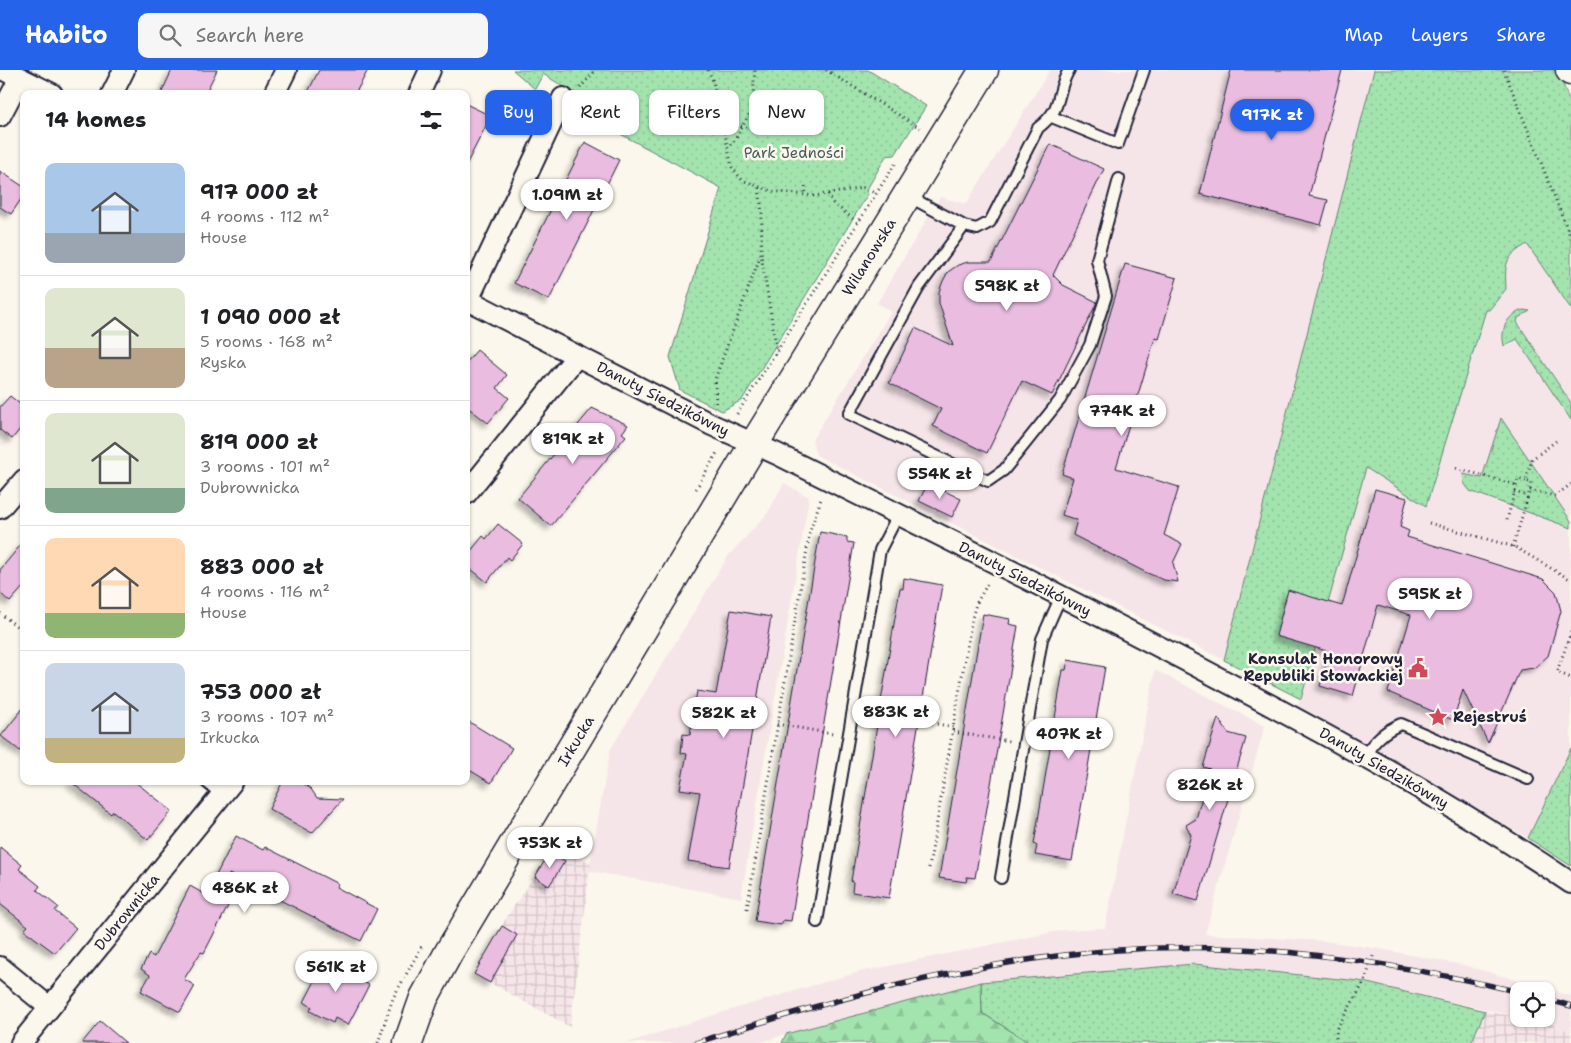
<!DOCTYPE html>
<meta charset="utf-8">
<style>
body{margin:0;font-family:"Shantell Sans",sans-serif;background:#f6f6f6;color:#202124;height:100vh;display:flex;flex-direction:column;font-size:19px;white-space:nowrap}
*{box-sizing:border-box;margin:0}
p{font-size:16px;color:#757577}
.icon{flex:none;width:28px;height:28px;fill:none;stroke:currentColor;stroke-width:2;stroke-linecap:round;stroke-linejoin:round}
.map{position:relative;flex:1;overflow:hidden}
.details{position:absolute;left:20px;top:20px;width:450px;height:695px;display:flex;flex-direction:column;background:#fff;border-radius:10px;box-shadow:0 1px 4px #0004}
.details>*{flex:none}
.banner{position:absolute;left:485px;top:20px;width:475px;height:45px;display:flex;gap:10px}
.tools{position:absolute;left:1510px;top:912px;display:grid;gap:10px}
.tools a{display:grid;place-items:center;width:45px;height:45px;border-radius:10px;background:#fff;box-shadow:0 1px 4px #0004;font-size:25px}
.price{position:absolute;translate:-50% -42px;padding:0 11px;border-radius:18px;background:#fff;color:#222;font-size:16px;line-height:32px;filter:drop-shadow(0 1px 2px #0008)}
.price::after{content:'';position:absolute;left:50%;top:30px;width:15px;height:11px;margin-left:-8px;background:inherit;clip-path:polygon(0 0,100% 0,50% 100%)}
.price.selected{background:#2563eb;color:#fff}
ul{padding:0;list-style:none}
li{display:flex;align-items:center;gap:15px;height:125px;padding:0 25px}
li+li{border-top:1px solid #e0e0e0}
li span{display:grid;place-items:center;flex:none;width:140px;height:100px;border-radius:10px;color:#555}
li>.icon{margin-inline-start:auto}
span .icon{width:60px;height:60px;fill:#fffc;stroke-width:1}
li b{font-size:21px}
h2{display:flex;justify-content:space-between;align-items:center;height:60px;padding:0 25px;font-size:21px}
.tag{padding:0 18px;border-radius:10px;background:#fff;box-shadow:0 1px 4px #0004;font-size:18px;line-height:45px}
.tag.selected{background:#2563eb;color:#fff}
header{display:flex;align-items:center;gap:30px;box-sizing:border-box;height:70px;padding:0 25px;background:#2563eb;color:#fff}
header strong{font-size:24px}
nav{display:flex;gap:28px;margin-inline-start:auto;font-size:18px}
.search{width:350px;height:45px;background:#f6f6f6;display:flex;align-items:center;gap:12px;box-sizing:border-box;padding:0 18px;border-radius:10px;color:#757577;font-size:19px}
.map>svg:first-child{display:block}
</style>
<header>
<strong>Habito</strong>
<div class="search"><svg class="icon" aria-label="search" viewBox="0 0 24 24"><circle cx="10" cy="10" r="6"/><path d="M15 15l6 6"/></svg>Search here</div>
<nav><a>Map</a><a>Layers</a><a>Share</a></nav>
</header>
<div class="map">
<svg width="1571" height="973" viewBox="0 0 1571 973">
<defs>
<pattern id="industrial-grid" width="8" height="8" patternUnits="userSpaceOnUse" patternTransform="scale(1.25)"><rect width="8" height="8" fill="#f6e5e8"/><path d="M0 4h8M4 0v8" fill="none" stroke="#d3c4c8"/></pattern>
<pattern id="grass-dots" width="8" height="8" patternUnits="userSpaceOnUse" patternTransform="scale(1.25)"><rect width="8" height="8" fill="#a3e4ae"/><path d="M2 2h.1M6 6h.1" fill="none" stroke="#8cc397" stroke-width="1.8" stroke-linecap="round"/></pattern>
<pattern id="forest-firs" width="22" height="20" patternUnits="userSpaceOnUse" patternTransform="scale(1.25)"><rect width="22" height="20" fill="#a3e4ae"/><path d="M5 1l3.5 6h-7zM16 11l3.5 6h-7z" fill="#8cc397"/></pattern>
<filter id="shadow"><feDropShadow dx="-4.5" dy="4.5" stdDeviation="2.5" flood-color="#0004"/></filter>
</defs>
<rect width="100%" height="100%" fill="#fbf7ec"/>
<filter id="ink" filterUnits="userSpaceOnUse"><feTurbulence type="fractalNoise" baseFrequency=".02" numOctaves="2"/><feDisplacementMap in="SourceGraphic" scale="10" xChannelSelector="R" yChannelSelector="G"/><feConvolveMatrix kernelMatrix="1 2 1 2 8 2 1 2 1" color-interpolation-filters="sRGB"/></filter>
<g filter="url(#ink)">
<!-- built -->
<path fill="#f6e5e8" d="M1050,0H1374L1224,590L816,385L812,370L891,242L877,233L940,127L966,134Z
M1522,122L1571,227V678L1528,768L1296,637L1301,629L1366,398L1426,436Z
M784,413L809,427L741,828L589,801L610,680L728,486L767,444Z
M1155,600L1265,656L1205,864L1325,871L1380,879L1463,895L1528,913L1571,926V962L1546,952L1530,949H1546V921H1519V947L1359,911L1194,894L981,912L786,964L760,973H627L723,942L859,902L1063,860L1105,858Z"/>
<!-- industrial -->
<path fill="url(#industrial-grid)" d="M553,778L591,792L570,957L474,904L508,845Z
M1485,941L1519,947V949L1546,952L1571,962V973H1471Z"/>
<!-- grass -->
<path fill="url(#grass-dots)" stroke="#628374" d="M513,0H868L926,36L895,85L886,86L866,121L868,124L742,330L722,341L680,320L670,287L721,118L572,38L579,26L543,4L535,19Z
M1374,0H1557L1571,34V239L1527,174C1504,188 1505,193 1506,219L1489,240H1486L1426,436L1366,398L1301,629L1224,590Z
M1523,240L1530,241L1518,248L1517,252L1571,333V350L1517,269L1504,276C1500,259 1507,245 1523,240Z
M1501,348L1571,451V458L1470,421L1464,413L1463,404L1482,408Z
M1571,678V796L1528,768Z
M1194,894L1359,911L1485,941L1471,973H1030L982,943L981,912Z"/>
<!-- forest -->
<path fill="url(#forest-firs)" stroke="#628374" d="M981,912L982,943L1030,973H782L786,964Z"/>
<!-- building -->
<path fill="#e9bce0" stroke="#22223b" filter="url(#shadow)" d="M172,0H217L205,24H161Z
M319,0H368L355,24H307Z
M1231,0H1342L1309,126L1328,130L1321,155L1200,124Z
M466,34L491,46L466,95Z
M585,72L619,90L549,230L514,213Z
M1050,74L1104,99L1053,205L1063,215L1097,232L1052,325L1022,311L987,383L933,356L941,339L889,313L915,258L953,276L939,233V222L943,211L948,202L958,195L968,192H991Z
M0,101L24,117V125L11,144L0,137Z
M1125,194L1177,208L1159,269L1155,268L1116,398L1179,417L1164,465L1182,474L1173,493L1178,512L1164,510L1145,502L1073,465L1077,450L1062,445L1073,408L1062,404Z
M477,280L507,305L497,318L509,328L488,353L466,336V293Z
M10,326L24,337V354L12,369L0,360V337Z
M592,338L628,355L622,363L626,366L551,456L518,428Z
M928,413L961,429L952,447L919,431Z
M1375,419L1407,428L1400,457L1409,461L1407,467L1543,509L1556,522L1561,541L1548,586L1534,598L1520,600L1488,673L1463,620L1453,650L1388,622L1411,545L1378,535L1353,626L1320,616L1330,582L1276,566L1288,520L1342,536Z
M498,454L523,474L510,490L507,487L487,512L466,495V487L483,466L486,469Z
M820,462L847,467V472L854,473L791,851L783,850L781,855L755,851Z
M24,471V516L10,532L0,523V500Z
M904,508L942,515L889,828L852,822L853,813L851,811L900,518L903,519Z
M731,540L771,547L729,797L688,791L700,722L680,719L687,684L681,683L683,664L690,665L697,621L716,624Z
M983,544L1010,549L1009,554L1018,556L975,808L967,807L966,812L939,808Z
M1068,590L1105,597L1072,791L1035,785L1037,776L1034,774L1063,600H1066Z
M24,637V684L1,666Z
M1218,648L1228,663L1246,668L1198,831L1173,824L1191,765L1186,755L1196,749L1210,699L1203,697Z
M466,650L512,678L491,713L466,698Z
M70,711H134L172,741L148,770L113,741L111,744Z
M283,711H300L311,719L317,728L343,729L312,763L269,739Z
M236,766L263,780L265,777L338,814L336,817L377,839L361,871L274,827L277,821L248,806L245,812L229,804L228,836L204,883L201,882L184,909L195,916L180,942L141,921L150,905L141,899L149,884L154,887L190,816L206,825Z
M0,777L22,795L19,799L40,816L37,820L58,837L55,841L76,858L55,883L24,860L28,856L0,834Z
M550,782L565,791L549,816L535,807Z
M502,856L517,865L490,913L474,904Z
M325,892L333,896L335,892L358,903L356,908L369,915L348,955L335,948L333,953L310,941L312,937L304,932Z
M100,951L126,973H82Z"/>
<g fill="none" stroke-linecap="round" stroke-linejoin="round">
<defs>
<path id="lane" d="M1052,47L1118,74L1144,0
M908,126L964,156L977,159L990,152L1038,58C1065,37 1054,25 1069,0
M964,156L919,217L849,344L988,411L1004,400L1060,330L1090,275L1106,226L1097,190L1119,109
M1365,685C1375,670 1384,661 1401,654L1528,709
M205,711L222,725
M1001,808L1042,569L1061,526
M817,852L880,480L898,445"/>
<path id="street" d="M4,0L52,24
M112,24L124,0
M274,24L286,0
M419,24L430,0
M0,46L20,8
M466,229L712,355L777,384C930,460 1083,536 1234,616C1350,677 1463,740 1571,813
M468,230L563,28
M466,424L577,286
M0,438L24,410
M0,897L49,937
M21,973L233,711"/>
<path id="secondary" d="M1570,0L1571,1
M408,973L424,928L449,882L754,374L984,0"/>
</defs>
<!-- lane casing -->
<use href="#lane" stroke="#22223b" stroke-width="14"/>
<!-- street casing -->
<use href="#street" stroke="#22223b" stroke-width="24"/>
<!-- secondary casing -->
<use href="#secondary" stroke="#22223b" stroke-width="31"/>
<!-- path -->
<path stroke="#22223b" stroke-width="3" stroke-dasharray="1 4" stroke-linecap="butt" d="M708,0L713,11L732,97L742,110L771,121L815,126L863,118L875,123
M826,0L920,58
M1504,0L1571,168
M580,18L596,0
M752,39L767,46
M741,56L763,60
M730,75L735,70L752,39L755,0
M805,116L806,125
M759,118L762,143L761,184L777,282
M828,124L833,133L857,152
M716,333L715,309L761,184
M737,344L895,94
M1456,398L1516,415
M696,419L718,381
M1530,420L1555,426L1571,414
M1514,422L1528,426
M1507,450L1518,409L1526,411
M1429,453L1515,477L1571,510
M1513,477L1532,413L1526,411L1532,389L1556,371
M0,543L24,562
M1571,562L1557,602L1571,608
M868,642L954,657
M777,654L833,664
M953,662L1009,671
M929,798L972,548L976,534L988,513
M747,839L810,461L821,429
M378,973L393,928L422,876
M1335,973L1337,958L1365,911L1374,883"/>
<!-- lane -->
<use href="#lane" stroke="#fbf7ec" stroke-width="10"/>
<!-- street -->
<use href="#street" stroke="#fbf7ec" stroke-width="20"/>
<!-- secondary -->
<use href="#secondary" stroke="#fbf7ec" stroke-width="28"/>
<defs>
<path id="rail" d="M1546,929L1571,936
M695,973C833,929 973,890 1118,880C1252,870 1388,891 1519,922"/>
</defs>
<!-- rail casing -->
<use href="#rail" stroke="#22223b" stroke-width="5.5"/>
<!-- rail -->
<use href="#rail" stroke="#fbf7ec" stroke-width="4" stroke-dasharray="11" stroke-linecap="butt"/>
</g>
</g>
<!-- icons -->
<defs>
<symbol id="civic-bare" viewBox="-9 -9 18 18"><path d="M-.6-6.5H3V-4.5H.6V-3L4-1V1h2V6H-6V1h2V-1L-.6-3ZM-1.2 2.5V6h2.4V2.5Z" fill="#d1495b" stroke="#fbf7ec" stroke-width="2.5" paint-order="stroke"/></symbol>
<symbol id="sight-bare" viewBox="-9 -9 18 18"><path d="M0-6L1.8-2.2L6-1.7L2.9 1.2L3.7 5.4L0 3.3L-3.7 5.4L-2.9 1.2L-6-1.7L-1.8-2.2Z" fill="#d1495b" stroke="#fbf7ec" stroke-width="2.5" paint-order="stroke"/></symbol>
</defs>
<g fill-rule="evenodd">
<use href="#civic-bare" x="1404" y="584" width="28" height="28"/>
<use href="#sight-bare" x="1424" y="633" width="28" height="28"/>
</g>
<g text-anchor="middle" stroke-width="5" stroke-linejoin="round" paint-order="stroke">
<!-- park labels -->
<g font-size="15" fill="#495c5e" stroke="#fbf7ec">
<text x="794" y="88">Park Jedności</text>
</g>
<!-- street labels -->
<g font-size="15" fill="#22223b" stroke="#fbf7ec">
<text transform="translate(869 187) rotate(-58)" y="5">Wilanowska</text>
<text transform="translate(663 329) rotate(27)" y="5">Danuty Siedzikówny</text>
<text transform="translate(1025 509) rotate(27)" y="5">Danuty Siedzikówny</text>
<text transform="translate(576 671) rotate(-59)" y="5">Irkucka</text>
<text transform="translate(1384 698) rotate(30)" y="5">Danuty Siedzikówny</text>
<text transform="translate(127 842) rotate(-51)" y="5">Dubrownicka</text>
</g>
<!-- poi labels -->
<g font-size="15" font-weight="bold" fill="#22223b" stroke="#fbf7ec" text-anchor="end">
<text x="1403" y="594">Konsulat Honorowy<tspan x="1403" dy="17">Republiki Słowackiej</tspan></text>
<text x="1453" y="652" text-anchor="start">Rejestruś</text>
</g>
</g>
</svg>
<div class="tools">
<a><svg class="icon" aria-label="locate" viewBox="0 0 24 24"><circle cx="12" cy="12" r="6"/><path d="M12 2v4M12 18v4M2 12h4M18 12h4"/></svg></a>
</div>
<b class="price selected" style="left:1272px;top:71px">917K zł</b>
<b class="price" style="left:567px;top:151px">1.09M zł</b>
<b class="price" style="left:1007px;top:242px">598K zł</b>
<b class="price" style="left:1122px;top:367px">774K zł</b>
<b class="price" style="left:573px;top:395px">819K zł</b>
<b class="price" style="left:940px;top:430px">554K zł</b>
<b class="price" style="left:1430px;top:550px">595K zł</b>
<b class="price" style="left:896px;top:668px">883K zł</b>
<b class="price" style="left:724px;top:669px">582K zł</b>
<b class="price" style="left:1069px;top:690px">407K zł</b>
<b class="price" style="left:1210px;top:741px">826K zł</b>
<b class="price" style="left:550px;top:799px">753K zł</b>
<b class="price" style="left:245px;top:844px">486K zł</b>
<b class="price" style="left:336px;top:923px">561K zł</b>
<div class="banner">
<a class="tag selected">Buy</a>
<a class="tag">Rent</a>
<a class="tag">Filters</a>
<a class="tag">New</a>
</div>
<section class="details">
<h2>14 homes<svg class="icon" aria-label="filters" viewBox="0 0 24 24"><path d="M4 7h16M4 17h16"/><circle cx="9" cy="7" r="2"/><circle cx="15" cy="17" r="2"/></svg></h2>
<ul>
<li><span style="background:linear-gradient(#a9c7e8 70%,#9aa5b1 0)"><svg class="icon" aria-label="home" viewBox="0 0 24 24"><path d="M3 11l9-7 9 7M6 9v11h12V9"/></svg></span><div><b>917 000 zł</b><p>4 rooms · 112 m²</p><p>House</p></div></li>
<li><span style="background:linear-gradient(#dfe7d0 60%,#b9a48a 0)"><svg class="icon" aria-label="home" viewBox="0 0 24 24"><path d="M3 11l9-7 9 7M6 9v11h12V9"/></svg></span><div><b>1 090 000 zł</b><p>5 rooms · 168 m²</p><p>Ryska</p></div></li>
<li><span style="background:linear-gradient(#dfe7d0 75%,#7fa58c 0)"><svg class="icon" aria-label="home" viewBox="0 0 24 24"><path d="M3 11l9-7 9 7M6 9v11h12V9"/></svg></span><div><b>819 000 zł</b><p>3 rooms · 101 m²</p><p>Dubrownicka</p></div></li>
<li><span style="background:linear-gradient(#ffd9b3 75%,#8fb573 0)"><svg class="icon" aria-label="home" viewBox="0 0 24 24"><path d="M3 11l9-7 9 7M6 9v11h12V9"/></svg></span><div><b>883 000 zł</b><p>4 rooms · 116 m²</p><p>House</p></div></li>
<li><span style="background:linear-gradient(#c9d6e8 75%,#c2b280 0)"><svg class="icon" aria-label="home" viewBox="0 0 24 24"><path d="M3 11l9-7 9 7M6 9v11h12V9"/></svg></span><div><b>753 000 zł</b><p>3 rooms · 107 m²</p><p>Irkucka</p></div></li>
</ul>
</section>
</div>
